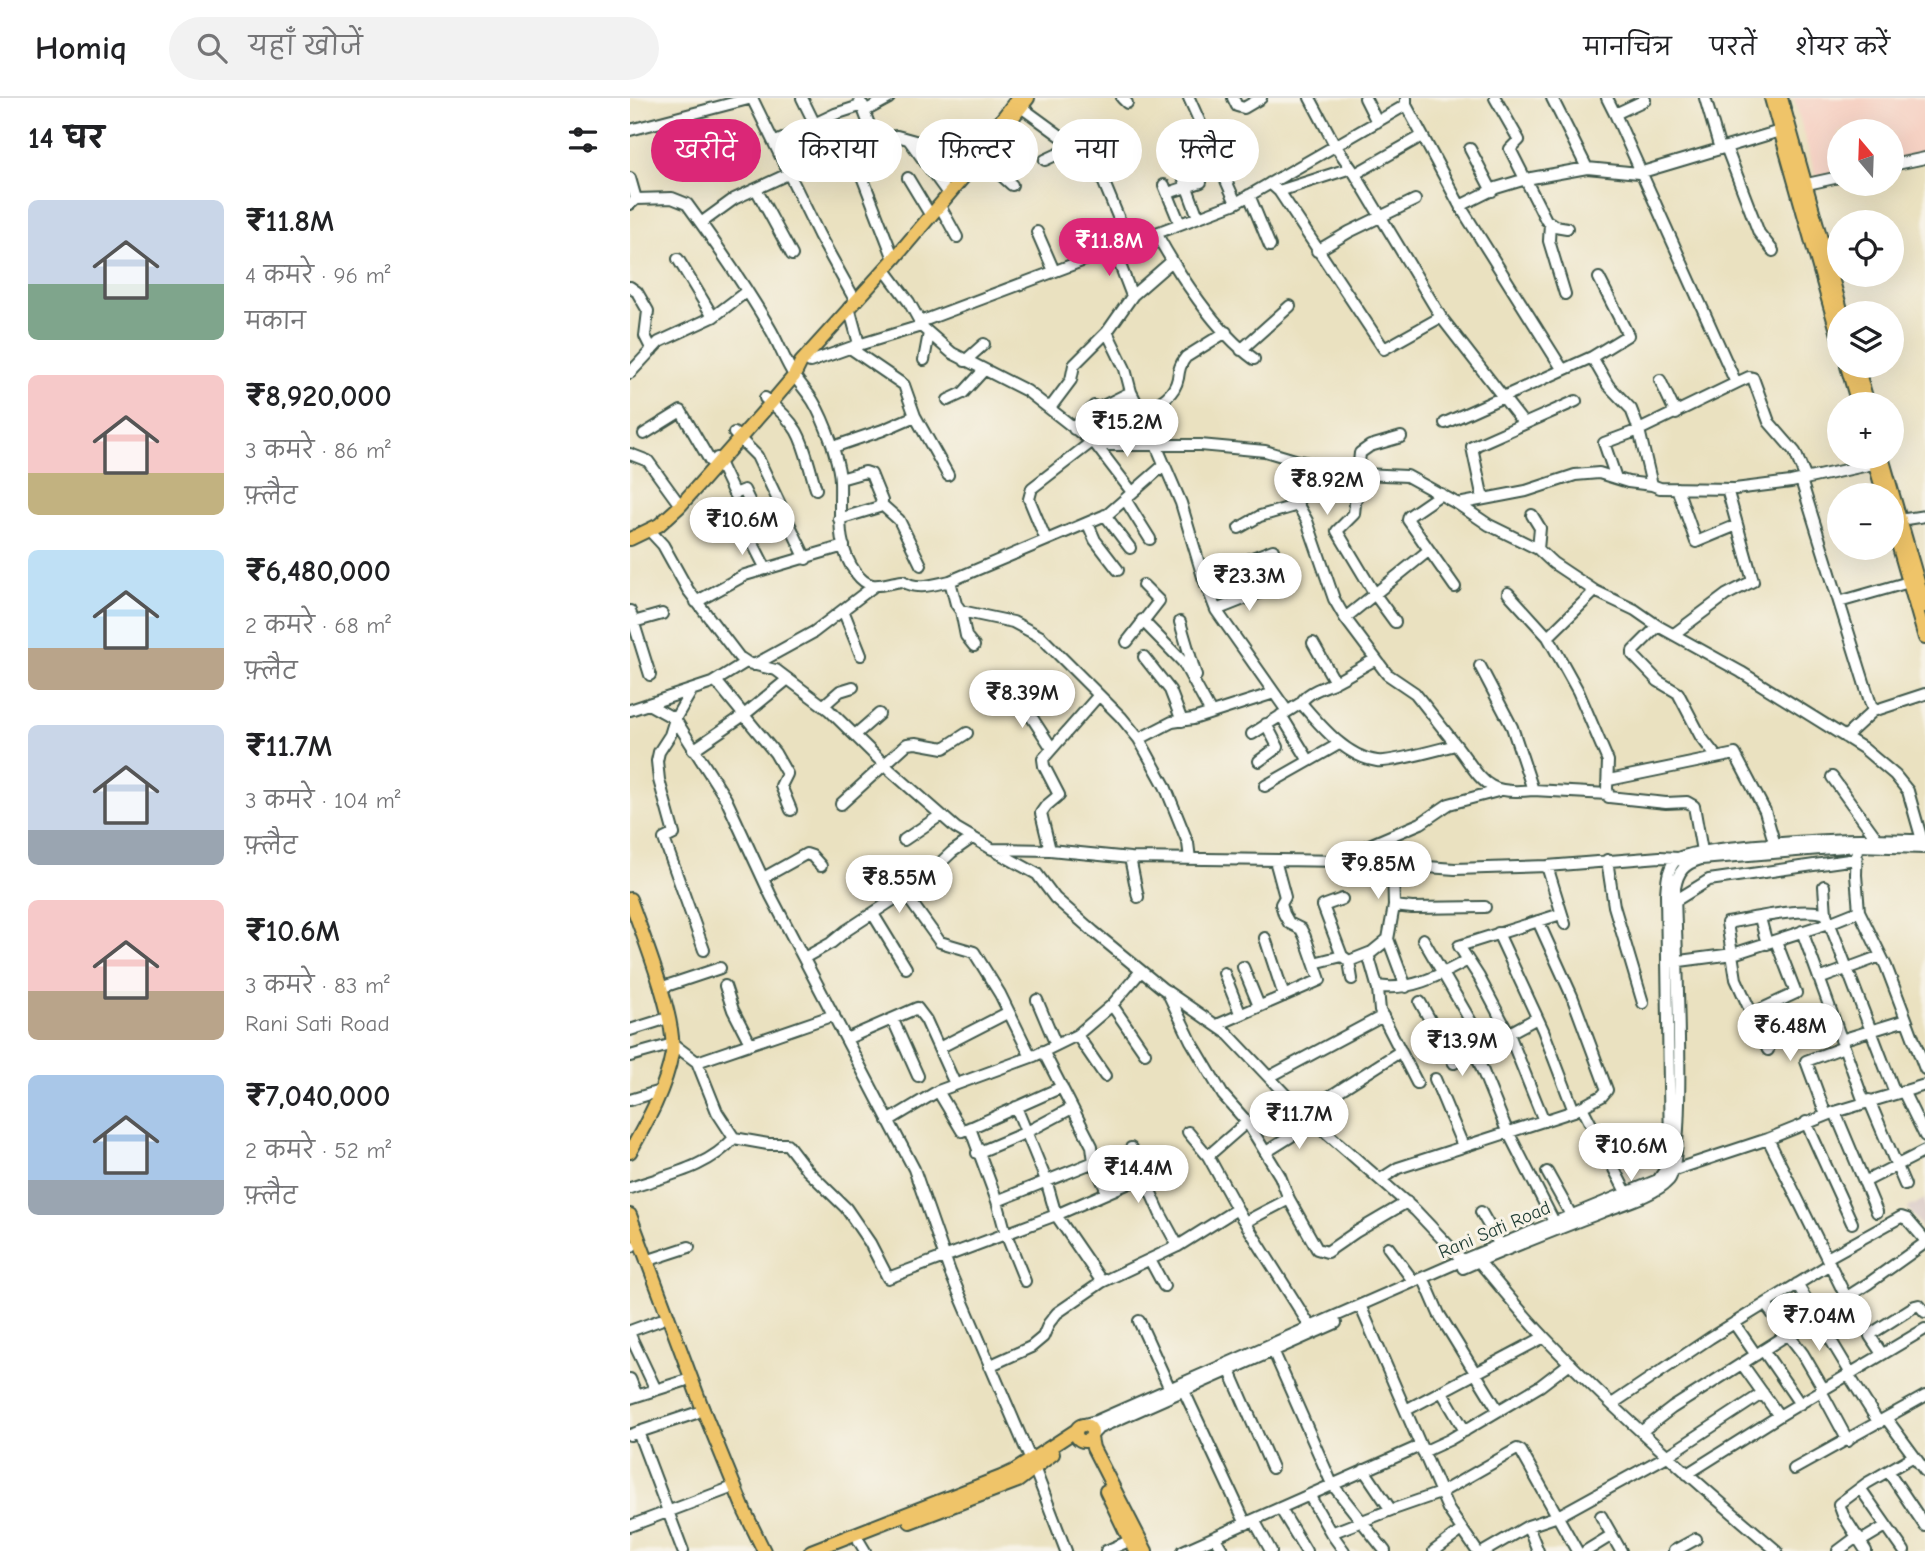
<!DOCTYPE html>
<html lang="hi">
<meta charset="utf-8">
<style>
body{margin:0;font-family:"Comic Neue","Playpen Sans Deva",sans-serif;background:#f2f2f2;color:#202124;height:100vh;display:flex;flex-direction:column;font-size:26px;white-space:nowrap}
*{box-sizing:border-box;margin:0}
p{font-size:23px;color:#757577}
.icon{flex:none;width:38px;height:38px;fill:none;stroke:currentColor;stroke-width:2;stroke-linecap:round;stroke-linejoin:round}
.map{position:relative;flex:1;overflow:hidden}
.drawer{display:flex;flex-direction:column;background:#fff;width:630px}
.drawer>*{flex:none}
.top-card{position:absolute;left:21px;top:21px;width:665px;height:63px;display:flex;gap:14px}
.needle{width:46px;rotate:341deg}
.fabs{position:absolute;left:1197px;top:21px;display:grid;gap:14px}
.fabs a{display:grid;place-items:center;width:77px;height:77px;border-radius:50%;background:#fff;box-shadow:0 7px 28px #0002;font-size:35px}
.price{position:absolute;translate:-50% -60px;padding:0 16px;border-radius:24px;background:#fff;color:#222;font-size:23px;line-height:46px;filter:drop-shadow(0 2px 4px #0008)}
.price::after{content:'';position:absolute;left:50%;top:42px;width:21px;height:16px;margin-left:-10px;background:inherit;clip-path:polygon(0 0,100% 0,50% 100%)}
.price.selected{background:#db2777;color:#fff}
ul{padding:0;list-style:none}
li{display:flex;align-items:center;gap:21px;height:175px;padding:0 28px}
li span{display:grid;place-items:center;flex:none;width:196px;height:140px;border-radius:10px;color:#555}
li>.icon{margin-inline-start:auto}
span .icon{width:84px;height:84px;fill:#fffc;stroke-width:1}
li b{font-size:30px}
h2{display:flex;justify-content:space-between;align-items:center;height:84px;padding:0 28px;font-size:30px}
.chip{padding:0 24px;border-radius:32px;background:#fff;box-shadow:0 7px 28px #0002;font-size:24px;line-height:63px}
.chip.selected{background:#db2777;color:#fff}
header{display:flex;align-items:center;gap:42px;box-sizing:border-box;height:98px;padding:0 35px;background:#fff;border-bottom:2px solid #e0e0e0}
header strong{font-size:33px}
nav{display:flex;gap:38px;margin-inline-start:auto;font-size:24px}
.search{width:490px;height:63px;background:#f2f2f2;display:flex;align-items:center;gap:18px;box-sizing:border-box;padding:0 24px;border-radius:38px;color:#757577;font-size:26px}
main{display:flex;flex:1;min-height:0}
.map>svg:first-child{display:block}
</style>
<header>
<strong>Homiq</strong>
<div class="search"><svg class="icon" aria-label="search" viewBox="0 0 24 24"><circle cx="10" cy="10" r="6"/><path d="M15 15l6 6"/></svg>यहाँ खोजें</div>
<nav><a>मानचित्र</a><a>परतें</a><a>शेयर करें</a></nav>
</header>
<main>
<section class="drawer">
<h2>14 घर<svg class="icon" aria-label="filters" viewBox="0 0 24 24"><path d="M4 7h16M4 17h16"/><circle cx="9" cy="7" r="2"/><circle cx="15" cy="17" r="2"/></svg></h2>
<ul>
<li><span style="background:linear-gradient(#c9d6e8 60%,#7fa58c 0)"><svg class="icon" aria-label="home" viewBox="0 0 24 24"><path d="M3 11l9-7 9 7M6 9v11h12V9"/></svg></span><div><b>₹11.8M</b><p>4 कमरे · 96 m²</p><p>मकान</p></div></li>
<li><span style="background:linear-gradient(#f6c9c9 70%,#c2b280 0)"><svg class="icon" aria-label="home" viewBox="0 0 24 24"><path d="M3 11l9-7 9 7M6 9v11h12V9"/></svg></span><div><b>₹8,920,000</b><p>3 कमरे · 86 m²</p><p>फ़्लैट</p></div></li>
<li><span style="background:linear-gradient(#bfe0f5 70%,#b9a48a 0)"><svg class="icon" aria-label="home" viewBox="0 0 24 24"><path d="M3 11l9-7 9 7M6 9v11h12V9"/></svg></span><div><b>₹6,480,000</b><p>2 कमरे · 68 m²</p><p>फ़्लैट</p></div></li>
<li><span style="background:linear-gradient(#c9d6e8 75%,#9aa5b1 0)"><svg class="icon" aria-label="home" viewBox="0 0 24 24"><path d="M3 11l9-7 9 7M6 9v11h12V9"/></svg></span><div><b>₹11.7M</b><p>3 कमरे · 104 m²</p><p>फ़्लैट</p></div></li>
<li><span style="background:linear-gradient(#f6c9c9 65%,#b9a48a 0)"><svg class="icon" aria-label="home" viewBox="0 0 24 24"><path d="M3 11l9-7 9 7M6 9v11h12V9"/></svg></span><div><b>₹10.6M</b><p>3 कमरे · 83 m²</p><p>Rani Sati Road</p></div></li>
<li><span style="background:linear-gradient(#a9c7e8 75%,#9aa5b1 0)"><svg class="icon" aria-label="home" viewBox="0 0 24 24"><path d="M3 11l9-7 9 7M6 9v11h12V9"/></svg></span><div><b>₹7,040,000</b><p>2 कमरे · 52 m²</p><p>फ़्लैट</p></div></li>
</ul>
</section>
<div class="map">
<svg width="1295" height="1453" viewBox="0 0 1295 1453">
<rect width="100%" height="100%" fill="#f7f3e8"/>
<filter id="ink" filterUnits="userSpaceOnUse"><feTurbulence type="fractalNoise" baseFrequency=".0143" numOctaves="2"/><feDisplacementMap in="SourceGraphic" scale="14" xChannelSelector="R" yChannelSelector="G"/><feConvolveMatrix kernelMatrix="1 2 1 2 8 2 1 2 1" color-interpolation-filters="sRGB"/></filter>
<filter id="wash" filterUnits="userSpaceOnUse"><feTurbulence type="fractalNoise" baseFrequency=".00686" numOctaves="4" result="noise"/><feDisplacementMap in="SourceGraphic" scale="28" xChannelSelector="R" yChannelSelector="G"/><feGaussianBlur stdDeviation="1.57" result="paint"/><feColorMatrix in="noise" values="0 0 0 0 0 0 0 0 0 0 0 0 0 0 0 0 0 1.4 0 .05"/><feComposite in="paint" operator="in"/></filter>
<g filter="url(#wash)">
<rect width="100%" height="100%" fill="#eae1c0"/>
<!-- built -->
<path fill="#f6d2c4" d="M1164,0H1295V60L1262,67V33H1209V79L1187,83Z"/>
<!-- industrial -->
<path fill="#d1bfbe" d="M1295,1101V1134L1278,1110Z"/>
</g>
<g filter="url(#ink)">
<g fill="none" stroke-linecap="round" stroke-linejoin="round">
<defs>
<path id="minor" d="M122,0L189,137L225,202
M172,0L200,57
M229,0L245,42
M492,0L497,5
M559,0L606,105L776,7
M603,0L607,8L614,10L631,0
M680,0L705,47L725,76L792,38
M735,0L747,24
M776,0V7L830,108L866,90L896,81L957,70L1009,75L1150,33
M865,0L889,42L880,51L916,122L925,128L937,130
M922,0L957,70
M977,0L985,16
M1075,0L1090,51
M391,9L465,63L499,145
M235,13L259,0
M0,32L122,0
M279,42L319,97
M144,45L205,16L233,7
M1096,49L1129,135L1143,153
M221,50L264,161
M840,51L862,93
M351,59L382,87
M462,61L481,52
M415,62L445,48
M1262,67L1295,60
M552,76L568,119
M725,76L811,219L873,299L933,272L830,108
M0,80L6,101L0,106
M278,80L301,118
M640,85L649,93L754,251L811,219
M534,87L550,126
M1168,88L1209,79
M126,91L162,157
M649,93L721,70
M538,95L571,84
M619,97L640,148
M6,101L42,100L57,106C87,147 117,190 142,234C149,247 154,260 161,272C167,283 176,292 183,303C191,316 197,332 202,346C205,357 210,371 210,383C211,414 205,448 226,475C241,495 252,485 273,483C287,493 305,486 320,483L326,506L331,513L383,524L411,539L491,619L509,641L535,688L558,745L560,761
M310,108L327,139
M71,125L104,101L199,57L255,39L267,38L292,45L322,34L342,31L369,37
M920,125L919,143L935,196
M407,134L424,173
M526,135C548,175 586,234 624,261
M484,151L502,198
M687,153L719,134L785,102
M48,161L83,219
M255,172L279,204L290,224
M0,189L7,194L18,213L15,238L22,252
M219,209L229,246
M291,228L290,224L606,105
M477,234L495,271L501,294L511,314L522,347
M220,250L274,287L285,318L318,377
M611,252L660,208
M962,259L998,237L969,180
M294,262L299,235
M335,263L354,246
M180,264L225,248L291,228L322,255L397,293L466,347H570L635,353L665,362L732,376L777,378L828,406L859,427L908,451L923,465L965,493L1005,512L1028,528L1111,574L1233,650L1265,677L1278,693L1292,742
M933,272L962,259L978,287L1001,311L1009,332L1106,285L985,16L1015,2L1014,0
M0,275L29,244L83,219L117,193
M1030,282L1046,316
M1106,285L1119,279L1123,280L1139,324L1165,354L1176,381
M135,300C175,331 172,346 186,391
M318,302L333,295L354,272
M420,310L441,282L444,267L477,234L503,197L542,163
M511,314C526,306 544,300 548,280C549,272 550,266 556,259L596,234
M815,325L873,299L894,326
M444,331L464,308
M104,335L127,358L176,461
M14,336L51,313L80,363
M466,347L502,394
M526,347L551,405L573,479L586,512L657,613
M203,349L253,332L285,318
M0,356L18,363L47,403
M87,360L104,396L114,392L123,411
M665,362L664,395L668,407L677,423L704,501L715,520L757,576L785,595L826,647
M986,380L974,345L1009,332L1022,387L1030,390L1105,391L1161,384L1252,364
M1171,382L1243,613L1215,639
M1047,390L1066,444L1107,427
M811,396L779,418L778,422L825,489
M495,401L520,441
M853,401L842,349L946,303
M251,406L269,422L291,467
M828,406L896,393L945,377L969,375L998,384L1022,387
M475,417L500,450
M902,417L910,430L908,451
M209,421L249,409L252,403L241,376L235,374L210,381
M1263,423L1295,418
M458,426L465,442L488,472
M609,430L630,418L668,407
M116,432L136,471
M20,433L33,447L58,492L109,559L118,565L146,572L199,612L261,673L326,730L362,751L420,752L500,760L715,763L825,771L917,768L1030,759L1048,760L1051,763
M416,442L399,401L402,390L481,329V325L471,309L501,294
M573,479L643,452
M320,483L478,416L534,367
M878,495L918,539L948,593L978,663L977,691L979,699L1036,705L1057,704L1064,708L1072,753
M66,504L115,477L214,448
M1209,504L1279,484
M213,512L231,557
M586,512L639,491
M0,513L20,577
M331,513L336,538L344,548
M715,520L798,453
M512,522L553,564L581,615
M550,524L566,578
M765,524L746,498L707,433L724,416L730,355L740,348L771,339
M0,525L32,516
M1028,528L1003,553V557L1028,583L1048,595L1071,639L1086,658
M1044,536L1096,497L1123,483L1097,391
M918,539L965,493
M497,544L529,503L513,487
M683,545L705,584
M514,559L540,592L552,623
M124,567L184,534L244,488
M850,568L882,629L903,692L978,696
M86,583L145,655L157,676L151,688L161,712
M62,592L45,621L40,637L29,654L27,663L29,682L44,736L34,741L74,852
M388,598L421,649
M671,605C690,627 716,659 747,663C761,665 809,651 826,647C853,682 854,698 903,692
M18,606L45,621L96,701L141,798L284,1071L320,1174L405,1372L436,1453
M193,608L210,593L223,589
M0,612L82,585L116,564
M1243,613L1295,596
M651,617L679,663
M622,636L671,605C678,593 693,590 705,584C719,577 733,568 746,561
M225,637L249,616
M509,641L542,624L563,621L644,595
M63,652L114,617L158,581
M629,663L648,649L636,626
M1202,679L1247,741
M979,682L1105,656L1135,713L1145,747
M635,688L709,646
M211,706L277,646L286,645L314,650L337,635
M274,742L311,717
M1227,743L1226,777L1229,813L1256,868L1295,971
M420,752L411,715L416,708L429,697L414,668L413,661L469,597
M367,754L407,776L425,800L464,834L532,890L597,935L669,1011L786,1113L836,1166
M500,760L508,799
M977,762L984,808L1013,905
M715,763L730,751L791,725L819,706L868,693
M917,768L935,826
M133,780L176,756L182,758L191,768
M1194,788L1196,816L1265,995
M274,794L310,844L344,854L370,896L401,959
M712,801L693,808L712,858L719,863L722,881
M1045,803L1079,782L1226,761
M764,808L782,810L855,809
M243,816L276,870
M1130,820L1137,846
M1172,833L1234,1004
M868,835L913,932L944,1013
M635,840L654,898
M758,841L776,889
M793,841L855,948
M738,856L748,891L750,913L787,985
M174,860L201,845L217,832L289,785L322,754L342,740
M719,863L742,854L758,841L764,808L763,768
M1042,864L1103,856L1199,825L1229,813
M684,865L712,858
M613,869L629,908
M594,875L610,915
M1189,881L1251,858
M95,888L103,912L120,945
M747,888C780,894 810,877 838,862
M30,890L90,870
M537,893L561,943L593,997L617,1024L650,1078L659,1101L687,1151L697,1154L726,1134L777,1104
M407,902L426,947
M790,904L824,965L907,920
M482,907L515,955
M1121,916L1166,895L1146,843
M263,922L288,978
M587,927L690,882L675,839L671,831L659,825L654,816L651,806L655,799L645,762
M0,932L38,920
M447,937L475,978
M216,941L287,910L296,922L325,986
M1211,942L1276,922
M309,950L379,914
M1138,952L1106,881L1097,825C1120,821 1176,808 1196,816
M413,953L462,1048L464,1064L477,1094
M845,954L875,1028L924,1124
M0,958L43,946L67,964L87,1014L104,1040L138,1046H157L177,1072L216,1110L240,1145L258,1180L426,1117L513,1079
M67,964L204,917
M639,979L753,918
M805,981L833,1048
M308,993L332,1033L341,1029
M1273,993L1295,1038
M0,1002L30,993
M1239,1002L1275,1087
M386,1009L416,1082L426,1117L472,1184
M952,1009L999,1100
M1205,1014L1247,1114
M674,1015L771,953
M1196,1017L1176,963L1214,949
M258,1023L308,993L404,958L447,937L482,907L511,873
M914,1023L879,936L849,879L829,848L931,816
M1176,1024L1222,1125
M558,1034L578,1058L611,1118L680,1228
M1138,1041L1216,1199
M501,1050L530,1115L548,1148
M636,1054L684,1024
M347,1055L397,1034L442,1010
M578,1058L617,1024
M1044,1072L1138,1041L1205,1014L1295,987
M917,1074L941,1117
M751,1081L768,1070L944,1013L972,998L977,992L942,898L908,823
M1234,1084L1295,1053
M0,1090C37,1077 78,1070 104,1040
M367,1103L464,1064
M851,1114L870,1147
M615,1124L659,1101
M0,1149L2,1148
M758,1149L784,1184
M846,1160C869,1187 891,1215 916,1241C988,1316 1067,1385 1147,1453
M1197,1160L1271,1119L1277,1121L1295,1142
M520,1162L534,1188
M16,1163L59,1149
M833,1170C879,1150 926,1132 972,1114C990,1107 1026,1097 1039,1082C1058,1058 1045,835 1045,790C1048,773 1054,766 1071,761L1226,748L1295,750
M395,1183L376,1136L367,1103L340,1030L432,989
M796,1186L809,1216L868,1312
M1167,1186L1220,1274
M1135,1206L1173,1256L1194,1292
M730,1207L818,1411L847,1453
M509,1223L540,1291
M1104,1225L1126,1257
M0,1233L30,1222
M0,1237L26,1292
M642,1250L702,1386L755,1453
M1133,1252L1170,1306
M1252,1256L1240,1238L1244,1234L1285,1208L1289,1207L1295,1214
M1112,1266L1149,1318L1295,1231
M359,1268L401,1249L413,1239L419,1225L427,1215L472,1184L548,1148L607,1111
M600,1273L642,1370
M1218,1276L1249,1325
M0,1281L7,1298
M554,1293L616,1426
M1191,1293L1218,1343
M812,1294L835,1333
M0,1300L54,1283
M982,1306L1080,1240L1200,1166
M776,1312L914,1239
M1256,1320L1295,1373
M454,1326L466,1323L833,1162L1028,1082L1037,1069L1040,1050L1036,796C1037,784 1037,770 1047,761C1060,749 1204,741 1230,741C1251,741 1273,742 1295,742
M1012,1333L1042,1310L1239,1185L1295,1145
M8,1334L53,1453
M0,1337L66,1315
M462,1337L469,1330L706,1225
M793,1354L819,1342L910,1288L940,1265
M1164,1371L1295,1298
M734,1372L761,1412L810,1395L887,1351L891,1353L947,1453
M1258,1373L1295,1428
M1057,1376L1149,1318
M1230,1390L1274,1453
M679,1397L701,1435L714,1453
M650,1410L676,1453
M971,1418L991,1453
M624,1422L641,1453
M0,1428L98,1391
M898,1428L908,1453
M701,1435L761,1412
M585,1440L593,1453
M229,1443L235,1453
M1231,1443L1256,1428
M476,1453L499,1443
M553,1453L790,1348
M804,1453L832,1432
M855,1453L898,1428L928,1418L1037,1358L1133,1295
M956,1453L982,1437
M1044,1453L1066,1441
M1208,1453L1228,1438
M1236,1453L1213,1417L1209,1406L1237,1385L1284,1358"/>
<path id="major" d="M1141,0L1209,240
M1151,0L1212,215
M377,27L398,0
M1217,268L1228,306
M1227,268L1238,306
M1243,359L1254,397
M1252,359L1295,508
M1262,425L1295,540
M0,441L29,427L50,408L141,305L164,278L171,264L264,161L342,69L358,48L362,34L388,0
M0,801C12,836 47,921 42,955C36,990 17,1024 0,1054
M0,1117L72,1309L115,1414L134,1453
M446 1335a8 8 0 1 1 16 0a8 8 0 1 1-16 0Z
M461,1340L463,1350L516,1453
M476,1393L505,1453
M280,1424L388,1383L423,1356
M181,1453L371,1379L384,1373L445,1333"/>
</defs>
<!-- minor casing -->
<use href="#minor" stroke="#3d5649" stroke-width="14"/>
<!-- major casing -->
<use href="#major" stroke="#3d5649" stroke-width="16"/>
<!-- minor -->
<use href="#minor" stroke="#fff" stroke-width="10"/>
<!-- major -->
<use href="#major" stroke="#efc469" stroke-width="12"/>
</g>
</g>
<g text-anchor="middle" stroke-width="6" stroke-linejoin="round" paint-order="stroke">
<!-- street labels -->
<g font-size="19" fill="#1f3d34" stroke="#f7f3e8">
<text transform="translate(864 1131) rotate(-23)" y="7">Rani Sati Road</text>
</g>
</g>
</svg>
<div class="fabs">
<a><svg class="needle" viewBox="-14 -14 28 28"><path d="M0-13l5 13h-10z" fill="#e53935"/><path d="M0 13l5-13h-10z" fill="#757577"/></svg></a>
<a><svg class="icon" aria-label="locate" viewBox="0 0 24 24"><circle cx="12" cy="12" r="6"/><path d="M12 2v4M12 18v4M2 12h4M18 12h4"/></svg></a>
<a><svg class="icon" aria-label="layers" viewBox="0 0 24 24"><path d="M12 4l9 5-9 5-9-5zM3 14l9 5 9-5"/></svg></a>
<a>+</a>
<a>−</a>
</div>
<b class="price selected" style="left:479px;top:180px">₹11.8M</b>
<b class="price" style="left:497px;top:361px">₹15.2M</b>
<b class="price" style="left:697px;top:419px">₹8.92M</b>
<b class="price" style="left:112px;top:459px">₹10.6M</b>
<b class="price" style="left:619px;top:515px">₹23.3M</b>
<b class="price" style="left:392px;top:632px">₹8.39M</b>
<b class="price" style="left:748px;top:803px">₹9.85M</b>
<b class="price" style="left:269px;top:817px">₹8.55M</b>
<b class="price" style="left:1160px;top:965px">₹6.48M</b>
<b class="price" style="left:832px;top:980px">₹13.9M</b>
<b class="price" style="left:669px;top:1053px">₹11.7M</b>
<b class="price" style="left:1001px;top:1085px">₹10.6M</b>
<b class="price" style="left:508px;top:1107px">₹14.4M</b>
<b class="price" style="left:1189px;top:1255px">₹7.04M</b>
<div class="top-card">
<a class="chip selected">खरीदें</a>
<a class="chip">किराया</a>
<a class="chip">फ़िल्टर</a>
<a class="chip">नया</a>
<a class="chip">फ़्लैट</a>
</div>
</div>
</main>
